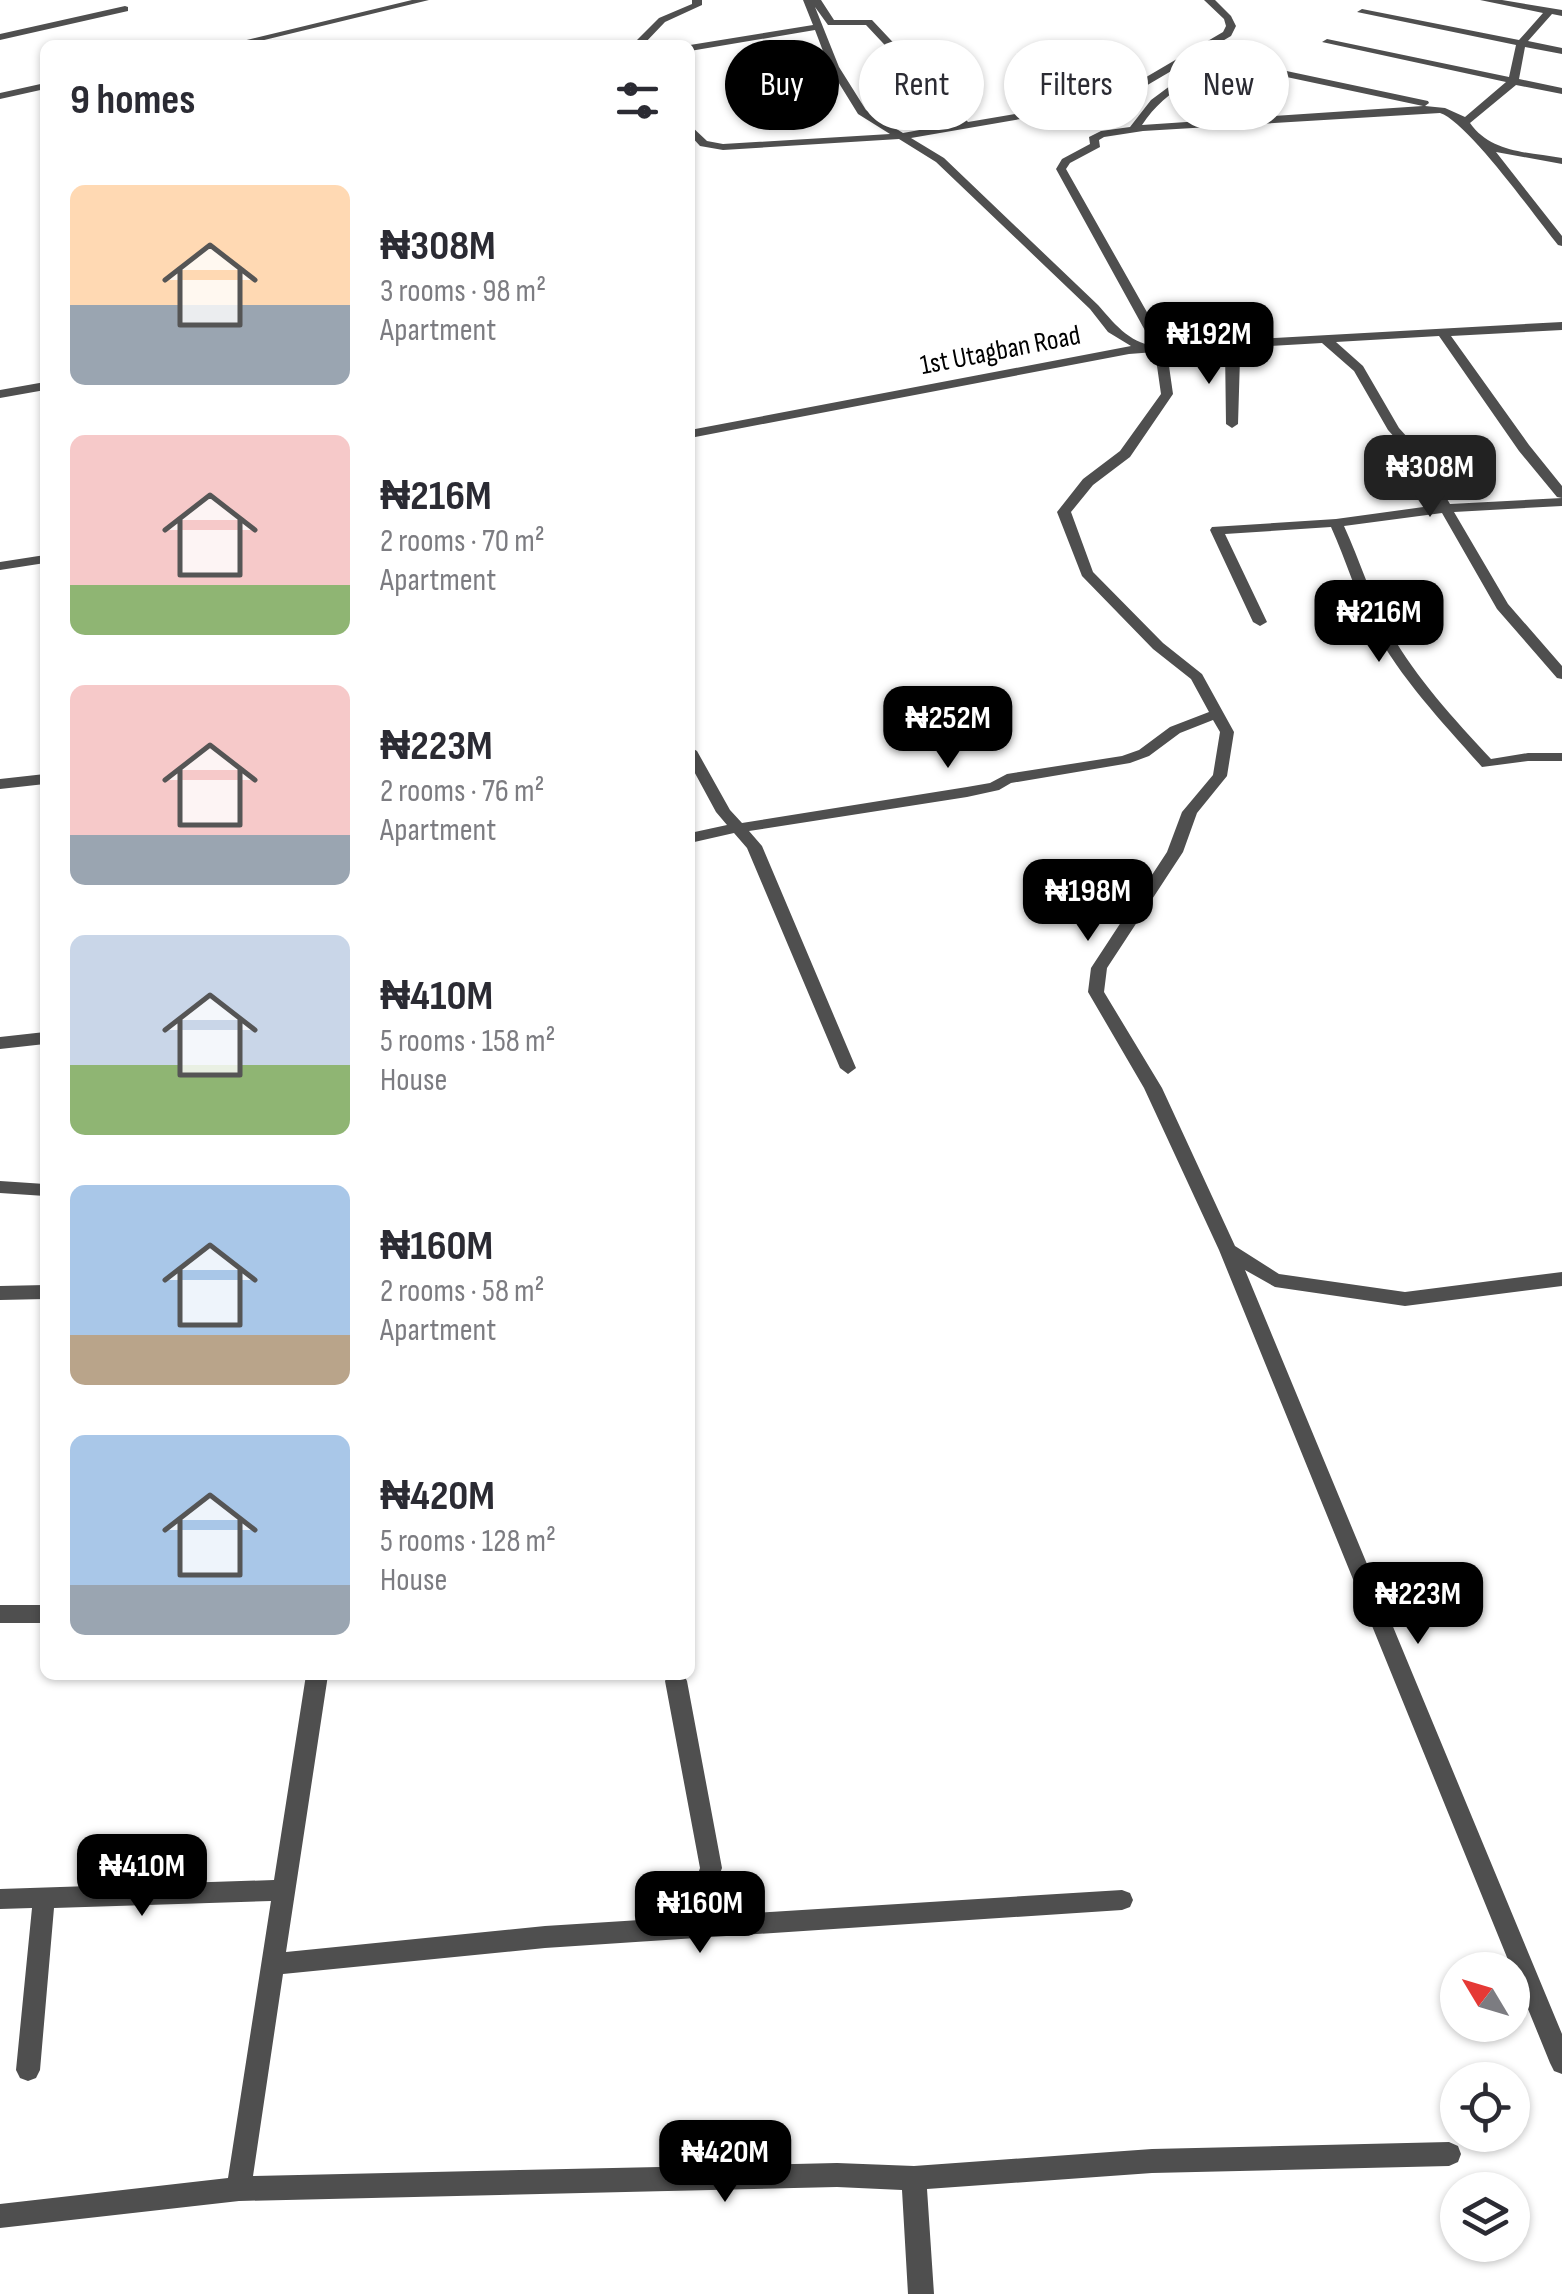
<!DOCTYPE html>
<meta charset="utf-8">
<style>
body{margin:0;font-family:"Sofia Sans Condensed",sans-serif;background:#f7f7f7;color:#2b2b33;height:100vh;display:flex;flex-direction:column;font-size:38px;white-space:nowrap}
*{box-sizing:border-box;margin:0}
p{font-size:32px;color:#7c7c81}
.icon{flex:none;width:55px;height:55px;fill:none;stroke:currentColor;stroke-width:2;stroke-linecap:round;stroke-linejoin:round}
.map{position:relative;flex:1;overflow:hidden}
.details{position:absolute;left:40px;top:40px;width:655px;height:1640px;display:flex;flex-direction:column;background:#fff;border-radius:15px;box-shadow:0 2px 8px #0004}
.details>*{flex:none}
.hud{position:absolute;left:725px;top:40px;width:685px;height:90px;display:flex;gap:20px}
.needle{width:65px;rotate:308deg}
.tools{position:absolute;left:1440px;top:1952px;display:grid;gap:20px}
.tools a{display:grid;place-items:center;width:90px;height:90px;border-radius:50%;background:#fff;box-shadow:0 2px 8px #0004;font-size:50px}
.price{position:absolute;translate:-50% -85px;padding:0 22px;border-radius:20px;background:#000;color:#fff;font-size:32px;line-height:65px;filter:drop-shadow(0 2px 5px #0008)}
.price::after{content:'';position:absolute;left:50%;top:60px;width:30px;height:22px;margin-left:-15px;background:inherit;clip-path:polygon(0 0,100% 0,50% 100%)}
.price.current{background:#222;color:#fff}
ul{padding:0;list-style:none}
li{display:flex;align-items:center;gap:30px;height:250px;padding:0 30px}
li span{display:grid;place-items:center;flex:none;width:280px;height:200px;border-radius:15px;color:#555}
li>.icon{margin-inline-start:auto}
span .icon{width:120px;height:120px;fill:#fffc;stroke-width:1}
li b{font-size:42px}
h2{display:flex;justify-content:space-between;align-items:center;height:120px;padding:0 30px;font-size:42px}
.tag{padding:0 35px;border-radius:45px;background:#fff;box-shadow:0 2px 8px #0004;font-size:35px;line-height:90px}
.tag.current{background:#000;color:#fff}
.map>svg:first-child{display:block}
</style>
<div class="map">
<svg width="1562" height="2294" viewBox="0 0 1562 2294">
<rect width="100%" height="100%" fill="#fff"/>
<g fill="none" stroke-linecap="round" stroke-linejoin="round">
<!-- minor -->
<path fill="#4f4f4f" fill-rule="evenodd" d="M412,0H429L244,45H226Z
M692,0H702V5L665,22L643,45H632L659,18L692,4Z
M803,0H821L834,20H872L968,122L1073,104L1119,93L1223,32L1226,26L1224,19L1204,0H1215L1231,16L1236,26L1231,36L1127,97L1073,110L911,138L944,158L1098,305C1112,321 1130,344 1153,345L1056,169L1062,159L1090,144L1089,137L1101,131L1130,127L1151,100L1178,80L1210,68L1231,64L1249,63L1428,101L1429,103L1425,106L1445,108L1465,117L1506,82L1322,42L1327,39L1509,77L1516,45L1357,12L1362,9L1519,40L1543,13L1480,0H1502L1562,10V16L1552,14L1528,41L1562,48V54L1525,47L1519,79L1562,88V94L1516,85L1470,123C1491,153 1528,152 1562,158V164L1496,152L1562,236V246L1558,245C1536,218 1468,122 1440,113L1143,131L1104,137L1099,140L1100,147L1070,163L1066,169L1165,344L1562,322V330L1451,336L1529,445L1562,486V498L1557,497L1519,451L1439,336L1336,342L1363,366L1399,428L1417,448L1450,504L1562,498V506L1454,512L1508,604L1562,666V679L1557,678L1497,609L1442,513L1344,526C1360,561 1371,598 1390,632C1417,679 1454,719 1491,759L1528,753H1562V761H1528L1482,767C1443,723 1401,679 1373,627C1356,595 1346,560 1331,527L1225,534L1267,622L1260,626L1253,622L1210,530L1212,527L1336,519L1438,505L1406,450L1388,430L1354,371L1322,343L1237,348L1240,358L1238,424L1232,428L1226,424L1225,348L1167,352L1173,394L1130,457L1093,485L1071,512L1093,572L1163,643L1202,674L1234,732L1227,776L1197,813L1183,852L1107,968L1104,992L1162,1088L1235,1246L1279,1274L1405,1292L1562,1272V1286L1405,1306L1275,1287L1245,1270L1562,2034V2074L1554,2071L1550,2063L1219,1250L1144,1088L1088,992L1091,968L1167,852L1182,812L1213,775L1220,732L1213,720L1180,733L1149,756L1130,763L1011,783L999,790L967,797L749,831L762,846L856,1068L848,1074L840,1068L747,848L734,833L690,843V833L727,825L716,812L690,764V747L697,751L730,810L742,823L967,787L990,783L1007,774L1122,756L1139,750L1170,727L1209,712L1191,679L1153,649L1082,576L1057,512L1083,479L1120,451L1161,394L1155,352L1129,354L690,438V430L1131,346L1108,332L1090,309L936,162L899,139L723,150L700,146L690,135V125L707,141L723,144L890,134L858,114L829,67L815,30L690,51V45L813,25ZM815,7L828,25H866L958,123L903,133L866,110L839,67ZM1249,69L1423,106L1142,125C1167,87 1205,71 1249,69Z
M125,6L128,7V11L0,40V34Z
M45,83V89L0,99V93Z
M45,382V390L0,398V390Z
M45,555V563L0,570V562Z
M45,774V784L0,789V779Z
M45,1032V1044L0,1049V1037Z
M0,1181L45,1184V1196L0,1193Z
M45,1285V1299L0,1300V1286Z
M0,1605H45V1623H0Z
M306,1675H328L286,1952L545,1926L672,1918L688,1903L700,1868L665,1681L668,1675H684L687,1681L722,1868L705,1916L1122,1890L1130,1893L1133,1900L1130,1907L1122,1910L545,1948L283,1974L253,2176L837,2163L914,2166L1152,2149L1449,2142L1458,2146L1461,2154L1458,2162L1449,2166L1152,2173L927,2189L934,2294H908L902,2190L837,2187L239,2201L0,2228V2204L228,2178L271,1901L54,1908L40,2070L36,2078L28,2081L20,2078L16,2070L32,1908L0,1909V1889L274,1880Z"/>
</g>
<g text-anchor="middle" stroke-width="10" stroke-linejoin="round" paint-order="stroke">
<!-- far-street labels -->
<g font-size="28" fill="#000" stroke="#fff">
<text transform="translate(1000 349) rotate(-11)" y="10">1st Utagban Road</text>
</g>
</g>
</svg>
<div class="tools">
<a><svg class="needle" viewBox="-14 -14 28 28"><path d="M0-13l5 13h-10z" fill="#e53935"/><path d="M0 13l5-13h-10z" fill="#7c7c81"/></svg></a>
<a><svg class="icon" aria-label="locate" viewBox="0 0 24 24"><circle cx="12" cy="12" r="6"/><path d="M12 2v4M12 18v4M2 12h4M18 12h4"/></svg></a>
<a><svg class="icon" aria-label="layers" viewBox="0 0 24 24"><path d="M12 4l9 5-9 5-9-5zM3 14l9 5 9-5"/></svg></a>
</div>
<b class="price" style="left:1209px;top:387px">₦192M</b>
<b class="price current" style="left:1430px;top:520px">₦308M</b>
<b class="price" style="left:1379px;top:665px">₦216M</b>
<b class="price" style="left:948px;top:771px">₦252M</b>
<b class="price" style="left:1088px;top:944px">₦198M</b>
<b class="price" style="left:1418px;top:1647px">₦223M</b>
<b class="price" style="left:142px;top:1919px">₦410M</b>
<b class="price" style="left:700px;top:1956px">₦160M</b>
<b class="price" style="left:725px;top:2205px">₦420M</b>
<div class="hud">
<a class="tag current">Buy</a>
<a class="tag">Rent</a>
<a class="tag">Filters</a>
<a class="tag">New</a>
</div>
<section class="details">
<h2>9 homes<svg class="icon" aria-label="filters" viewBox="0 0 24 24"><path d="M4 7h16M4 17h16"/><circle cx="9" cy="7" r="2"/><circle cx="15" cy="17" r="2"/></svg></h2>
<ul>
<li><span style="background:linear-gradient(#ffd9b3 60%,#9aa5b1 0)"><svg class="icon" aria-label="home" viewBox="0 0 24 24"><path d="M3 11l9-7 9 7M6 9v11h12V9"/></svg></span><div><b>₦308M</b><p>3 rooms · 98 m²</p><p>Apartment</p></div></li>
<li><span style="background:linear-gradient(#f6c9c9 75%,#8fb573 0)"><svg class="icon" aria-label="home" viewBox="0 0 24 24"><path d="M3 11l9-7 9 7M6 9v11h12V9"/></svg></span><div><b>₦216M</b><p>2 rooms · 70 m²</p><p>Apartment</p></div></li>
<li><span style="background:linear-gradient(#f6c9c9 75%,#9aa5b1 0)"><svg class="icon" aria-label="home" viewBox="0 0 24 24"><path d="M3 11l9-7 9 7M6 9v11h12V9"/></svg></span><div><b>₦223M</b><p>2 rooms · 76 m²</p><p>Apartment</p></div></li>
<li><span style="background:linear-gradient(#c9d6e8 65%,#8fb573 0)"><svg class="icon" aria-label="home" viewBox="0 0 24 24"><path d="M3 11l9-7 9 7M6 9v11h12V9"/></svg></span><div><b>₦410M</b><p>5 rooms · 158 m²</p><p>House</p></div></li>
<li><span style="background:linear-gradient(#a9c7e8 75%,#b9a48a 0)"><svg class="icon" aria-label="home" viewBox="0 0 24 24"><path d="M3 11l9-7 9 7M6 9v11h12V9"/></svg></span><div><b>₦160M</b><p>2 rooms · 58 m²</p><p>Apartment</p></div></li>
<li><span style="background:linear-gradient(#a9c7e8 75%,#9aa5b1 0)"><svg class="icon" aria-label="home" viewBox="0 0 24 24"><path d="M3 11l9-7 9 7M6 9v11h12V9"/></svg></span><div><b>₦420M</b><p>5 rooms · 128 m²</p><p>House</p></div></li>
</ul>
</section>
</div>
